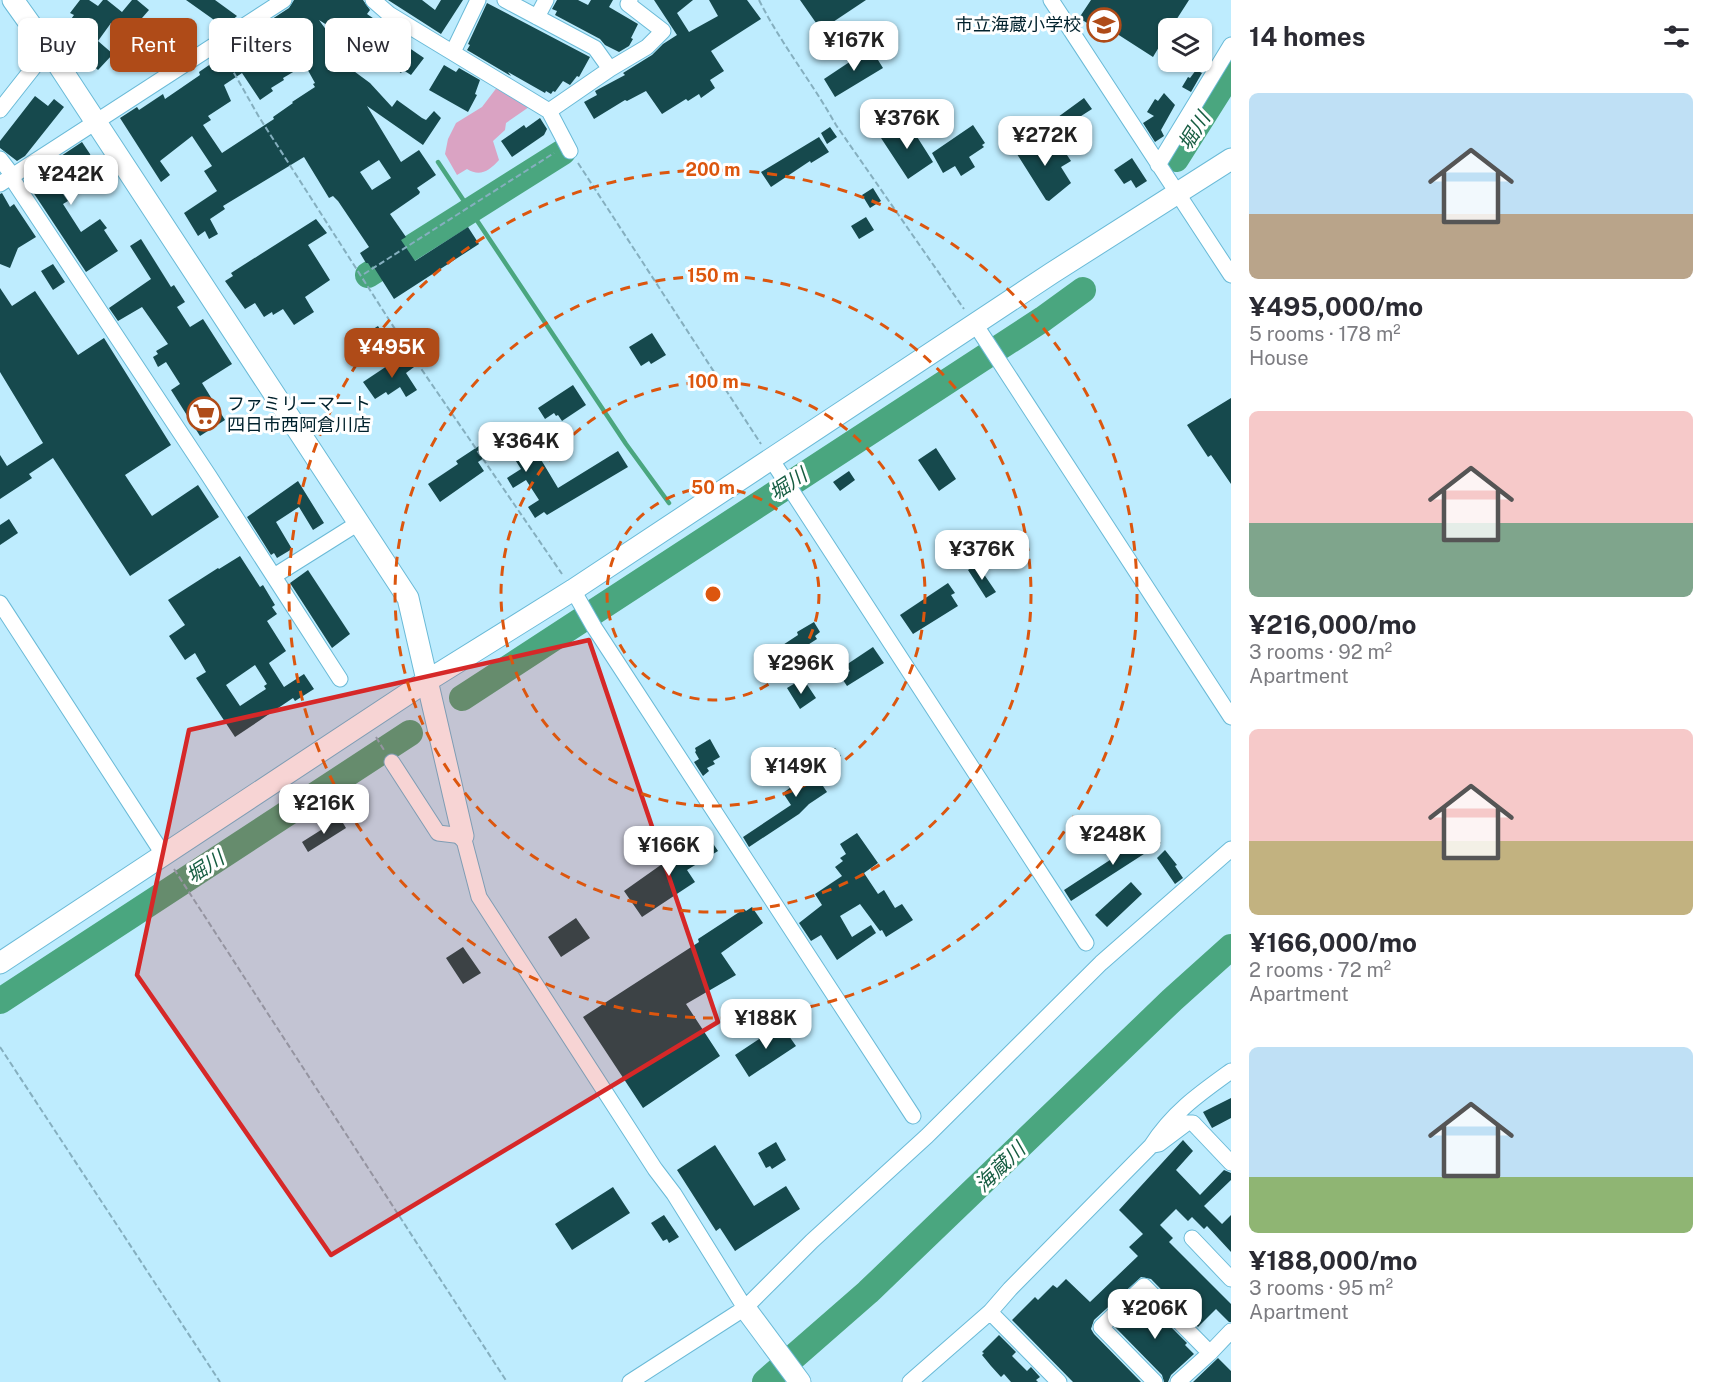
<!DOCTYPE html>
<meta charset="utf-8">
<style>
body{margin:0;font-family:"Public Sans","Noto Sans JP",sans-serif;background:#f2f2f3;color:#2b2b33;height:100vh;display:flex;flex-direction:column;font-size:22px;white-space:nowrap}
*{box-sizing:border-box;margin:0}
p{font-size:20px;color:#7c7c81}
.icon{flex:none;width:33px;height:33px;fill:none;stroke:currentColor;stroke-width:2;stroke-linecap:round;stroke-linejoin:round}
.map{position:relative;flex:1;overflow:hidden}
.side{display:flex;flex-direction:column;background:#fff;width:480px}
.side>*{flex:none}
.guide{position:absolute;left:18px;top:18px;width:570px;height:54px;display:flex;gap:12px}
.controls{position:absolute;left:1158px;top:18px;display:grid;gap:12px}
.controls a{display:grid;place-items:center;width:54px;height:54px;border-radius:9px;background:#fff;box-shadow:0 2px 4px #0004;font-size:30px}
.price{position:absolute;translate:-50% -51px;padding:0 14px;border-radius:12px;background:#fff;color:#222;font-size:20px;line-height:39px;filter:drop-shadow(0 2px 3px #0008)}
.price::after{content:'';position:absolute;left:50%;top:36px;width:18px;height:14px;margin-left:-9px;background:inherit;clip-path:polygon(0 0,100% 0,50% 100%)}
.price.on{background:#af4b18;color:#fff}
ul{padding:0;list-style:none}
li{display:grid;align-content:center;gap:12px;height:318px;padding:0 18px}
li span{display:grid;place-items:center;height:186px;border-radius:9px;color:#555}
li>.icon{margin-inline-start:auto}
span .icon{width:108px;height:108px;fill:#fffc;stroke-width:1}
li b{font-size:26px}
h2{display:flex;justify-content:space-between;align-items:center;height:72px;padding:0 18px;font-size:26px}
.tag{padding:0 21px;border-radius:9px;background:#fff;box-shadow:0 2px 4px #0004;font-size:21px;line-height:54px}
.tag.on{background:#af4b18;color:#fff}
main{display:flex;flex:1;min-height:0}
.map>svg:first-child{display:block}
</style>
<main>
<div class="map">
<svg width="1231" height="1382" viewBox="0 0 1231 1382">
<rect width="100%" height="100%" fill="#beecfe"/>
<!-- green -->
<path fill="#daa3c3" d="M498,86L529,107L506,123L505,130L493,141L499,160C489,171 480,177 467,169L457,175L445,154L448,139L456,123L482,107Z"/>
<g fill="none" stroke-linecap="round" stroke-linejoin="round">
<!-- stream -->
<path stroke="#4aa67f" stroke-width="4.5" d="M438,162L626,444L669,503"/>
<!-- river -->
<path stroke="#4aa67f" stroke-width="26" d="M1176,159L1231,72
M368,275L563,152
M462,698L1043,319L1083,290
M0,1001L410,733
M765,1382L868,1292L1172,1000L1231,947"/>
</g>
<!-- building -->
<path fill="#16494d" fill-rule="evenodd" d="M80,0H89L98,6L103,0H107L122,12L132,0H137L149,10L142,18L162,37L160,40L162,41L151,53L128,31L126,34L111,23L98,41L113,54L98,70L89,62L90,60L87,58L89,56L68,41L69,39L61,33L74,15L70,13Z
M186,0H215L237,16L224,27Z
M294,0H363L370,10L367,14L386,27L368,34L352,20L338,32L319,20L348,60L343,63L370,83L392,107L397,100L422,118L426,120L434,111L441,118L423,145L367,106L401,162L419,150L436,175L417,188L420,192L419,194L390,214L406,237L401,240L415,261L468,227L479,244L394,299L373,266L371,268L368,263H366L360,253L369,247L338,201L333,196L329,198L304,157L223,206L225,209L210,219L218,234L209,239L205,231L198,236L184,213L217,191L204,171L212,166L192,136L160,161L170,175L161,182L120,118L137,107L139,110L163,94L165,99L200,75L199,72L228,52L226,49L241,39L245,46L271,30L266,23L289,8ZM305,65L315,83L313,84L315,87L292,102L293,103L273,117L274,119L222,153L203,125L211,120L208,116L231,101L224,85L242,73L260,100L273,91L271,88L284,80L283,78ZM379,160L391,178L372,190L360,172Z
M388,0H422L435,10L441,0H463L441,34Z
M557,0H578L588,5L591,0H613L609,7L638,24L631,38L633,39L629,46L619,52L605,45L600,39L555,15L557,11L552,9Z
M654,0H693L677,13L689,32L718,16L709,0H747L761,19L711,51L724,71L710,80L715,88L701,98L699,94L688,101L686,99L662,114L646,91L627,101L625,100L594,119L584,102L597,95L595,91L625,75L623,73L652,55L663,44L677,35Z
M800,0H866L821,30Z
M1091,0H1189L1171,28H1168V32L1153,57L1111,30L1108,36L1079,18Z
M487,3L588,56L590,57L579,77L577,76L570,85L563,81L555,92L553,91L551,94L546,91L545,93L508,72L511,76L467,50L470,45L468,44Z
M383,30L424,58L411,75L403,70L401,73L370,52Z
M872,47L880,59L878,60L883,68L835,97L824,79Z
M444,65L456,72L459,68L480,80L475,94L477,95L468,112L429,90Z
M1196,70L1202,73L1191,92L1182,87L1188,77L1190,78Z
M1164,93L1175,105L1161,130L1164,136L1155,142L1143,123L1154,116L1147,112L1155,99L1158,101Z
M35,96L48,106L54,99L64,107L25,156L17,161L0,148V141Z
M1084,98L1092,109L1064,127L1058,117Z
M540,118L547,129L544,135L512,157L501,141L524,125L526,128Z
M907,121L933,162L908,179L881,138Z
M973,125L985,143L982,145L984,147L969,157L975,167L961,176L955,166L943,173L932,153Z
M830,127L837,137L827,144L821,133Z
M1041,135L1054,155L1063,149L1071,161L1061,167L1071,183L1049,201L1046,200L1015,151Z
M819,137L829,152L811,163L810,161L771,187L761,172Z
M82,142L90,154L92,160L89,162L93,167L81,175L84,180L63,194L68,201L63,204L81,232L100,219L107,228L104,230L118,251L86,272L25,180Z
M1132,158L1147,181L1136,188L1131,180L1124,184L1114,170Z
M873,188L881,201L870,208L862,195Z
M2,193L10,207L14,204L36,237L18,248L10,268L0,264V194Z
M866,217L874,230L859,239L851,226Z
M316,219L327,233L308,245L330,280L305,297L314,312L294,325L283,309L273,315L272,312L264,317L255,303L245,309L225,281L233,276L231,273Z
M141,239L171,287L174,285L185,302L177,307L190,327L203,319L232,364L202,383L225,420L200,436L171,390L180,384L166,362L158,367L153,357L158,354L156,351L168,344L142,307L118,321L109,308L151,279L130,246Z
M53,264L65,282L53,290L41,271Z
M0,288L12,306L35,291L78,355L104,338L171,445L125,475L152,516L198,485L219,517L130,576L53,458L29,474L32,478L0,499V455L7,466L43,443L0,372Z
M378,326L387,341L372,351L362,336Z
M652,333L666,355L651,364L649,361L641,366L629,347Z
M405,354L414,367L406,373L417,390L406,397L400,387L388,395L386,392L375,399L363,382Z
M573,385L586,405L562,421L558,415L556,416L554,413L545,419L538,408Z
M1231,398V484L1211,455L1208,457L1187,425Z
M514,423L519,430L523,427L530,439L526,442L537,459L540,458L558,488L618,451L628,467L547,515L544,512L535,518L528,507L539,500L526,480L513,488L507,478L521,469L505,444L478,462L484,471L440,502L428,484L458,464L456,461Z
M936,448L956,479L939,491L918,460Z
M849,471L855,480L840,491L833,482Z
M298,481L324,523L313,530L299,507L276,522L292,549L277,558L274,553L271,555L247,517Z
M9,519L18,533L0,545V525Z
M240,556L260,587L263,585L275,605L272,607L277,614L267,621L286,651L269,663L270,665L284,687L304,674L314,689L295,701L293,698L235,737L196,678L206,672L195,653L185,660L169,636L185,625L168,600L218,568L219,569ZM255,665L267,684L264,686L266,689L240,706L226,685Z
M977,564L996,592L986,598L968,570Z
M308,570L350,634L332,648L290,583Z
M948,583L955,593L951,595L958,606L913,634L900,615Z
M814,622L820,632L815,636L817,639L803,648L805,652L787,665L785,662L769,673L760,660L798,635L797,632Z
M873,647L884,663L847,686L841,677L850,671L846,665Z
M797,682L800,687L806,683L816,698L800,709L787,688Z
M710,739L720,757L713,761L715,764L707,768L709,771L703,776L694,762L699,759L695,752L696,751L695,748Z
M835,748L841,756L815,774L827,792L809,804L799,814L749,847L743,837L791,805L783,793L791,787L790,785L810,771L807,766Z
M340,818L346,828L308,852L302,842Z
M1153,832L1161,843L1071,901L1064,890Z
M706,833L718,851L687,870L695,882L642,917L624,891Z
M857,833L878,863L864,873L878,894L884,890L895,908L902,904L913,920L886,937L882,930L880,931L860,904L840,916L852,937L871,925L876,933L837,960L821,935L811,941L799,923L822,905L815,894L842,876L835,867L843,861L840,858L846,854L840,844Z
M1165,850L1177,865L1175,866L1183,878L1175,884L1157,858Z
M1131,882L1142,894L1107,927L1095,915Z
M752,907L763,923L721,953L736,975L686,1004L720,1056L643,1108L583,1017L699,942L698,939L744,909L746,911Z
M576,918L590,938L561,957L548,937Z
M463,947L481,973L463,984L446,958Z
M785,1022L792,1034L789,1036L796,1046L749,1077L735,1055Z
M1231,1098V1118L1212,1128L1203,1112Z
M1183,1140L1193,1151L1176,1170L1200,1195L1224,1170L1231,1173V1180L1204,1206L1222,1224L1231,1215V1252L1207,1226L1204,1229L1192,1217L1188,1221L1176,1209L1160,1225L1173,1238L1169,1242L1231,1304V1322H1229L1216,1309L1198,1327L1151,1279L1141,1277L1094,1320L1091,1329L1094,1334L1141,1382H1073L1012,1320L1035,1297L1038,1300L1053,1285L1057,1288L1066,1279L1090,1302L1138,1256L1129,1247L1143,1234L1119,1210Z
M776,1142L786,1160L772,1169L770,1166L766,1168L758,1153Z
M715,1145L754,1206L786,1186L800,1209L735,1251L720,1228L716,1231L677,1170Z
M613,1187L630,1213L572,1250L555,1224Z
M664,1215L679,1237L669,1243L667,1239L663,1241L651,1223Z
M1144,1300L1187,1343L1185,1345L1194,1354L1171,1375L1168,1382H1164L1162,1375L1115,1327Z
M999,1335L1016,1352L1012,1356L1027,1371L1031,1367L1040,1377L1036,1380L1038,1382H1011L1004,1374L1001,1377L991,1366L982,1355L984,1353L982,1352Z
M1218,1358L1231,1371V1382H1193Z"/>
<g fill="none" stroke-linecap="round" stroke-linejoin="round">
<defs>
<path id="street" d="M373,0L389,14L549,111L570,151
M505,0L595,48L610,69L549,111
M1051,0L1231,275
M537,17L546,0
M453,52L478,0
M610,69L647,47L663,31L628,4L630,0
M0,110L48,49
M0,159L13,176
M1158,165L1231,45
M11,177L209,476L340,679
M0,184L284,0
M975,324L1231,717
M771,459L1086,943
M274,576L360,522
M573,590L594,627L913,1116
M0,603L163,854
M392,762L438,833L463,836L479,897L655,1169L674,1194L745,1308
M1154,1145L1159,1144L1187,1123H1193L1231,1163
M1192,1238L1231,1279
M990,1312L1059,1382
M630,1382L745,1308L812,1241L927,1136L1101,963L1231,849
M910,1382L990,1312L1010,1289L1151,1146C1173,1112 1199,1094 1231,1071
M1155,1382L1101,1327L1144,1286L1210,1353
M1178,1382L1210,1353L1231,1331"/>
<path id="secondary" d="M13,0L48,49L408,598L463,836
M0,963L427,681L573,590L1052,273L1231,159
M745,1308L800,1382"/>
</defs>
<!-- street casing -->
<use href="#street" stroke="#6abad7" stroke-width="17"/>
<!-- secondary casing -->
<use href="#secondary" stroke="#6abad7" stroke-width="23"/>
<!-- path -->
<path stroke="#85afbf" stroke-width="2" stroke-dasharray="6 3" stroke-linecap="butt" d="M759,0C781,44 812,82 836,125L964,309
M225,57L259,117L411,354L562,574
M578,163L761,444
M364,274L554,153
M376,737L384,750
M174,869L507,1382
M0,1047L220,1382"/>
<!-- street -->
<use href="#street" stroke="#fff" stroke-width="15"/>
<!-- secondary -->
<use href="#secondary" stroke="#fff" stroke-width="21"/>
</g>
<!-- marked area -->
<path fill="#d62828" fill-opacity="0.2" stroke="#d62828" stroke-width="4.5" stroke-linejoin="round" d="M589,640L718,1022L331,1255L137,975L189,730Z"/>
<!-- distance rings -->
<g fill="none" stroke="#dc560e" stroke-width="3" stroke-dasharray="10 8">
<circle cx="713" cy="594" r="106"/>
<circle cx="713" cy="594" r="212"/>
<circle cx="713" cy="594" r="318"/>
<circle cx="713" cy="594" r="424"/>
</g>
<!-- icons -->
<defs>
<symbol id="school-ring" viewBox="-11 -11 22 22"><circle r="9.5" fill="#fff" stroke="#af4b18" stroke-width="1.5"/><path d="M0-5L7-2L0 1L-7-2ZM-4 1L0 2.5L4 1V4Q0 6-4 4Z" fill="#af4b18"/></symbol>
<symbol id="supermarket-ring" viewBox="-11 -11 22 22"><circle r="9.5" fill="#fff" stroke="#af4b18" stroke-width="1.5"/><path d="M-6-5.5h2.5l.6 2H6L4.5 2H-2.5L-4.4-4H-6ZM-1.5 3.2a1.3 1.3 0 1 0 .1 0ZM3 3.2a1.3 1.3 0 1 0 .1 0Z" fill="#af4b18"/></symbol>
</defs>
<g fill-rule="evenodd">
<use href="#school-ring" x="1085" y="6" width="38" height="38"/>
<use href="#supermarket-ring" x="185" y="395" width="38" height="38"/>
</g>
<g text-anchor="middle" stroke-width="6" stroke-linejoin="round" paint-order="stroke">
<!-- poi labels -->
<g font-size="18" fill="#00212c" stroke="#fff" text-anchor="end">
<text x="1081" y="31">市立海蔵小学校</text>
<text x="227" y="410" text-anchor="start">ファミリーマート<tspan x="227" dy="21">四日市西阿倉川店</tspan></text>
</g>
<!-- water labels -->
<g font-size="20" font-style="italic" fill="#175d42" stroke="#fff">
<text transform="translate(1194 131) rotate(-58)" y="7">堀川</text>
<text transform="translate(788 484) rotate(-33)" y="7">堀川</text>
<text transform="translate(205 867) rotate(-33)" y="7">堀川</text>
<text transform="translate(1000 1167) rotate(-44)" y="7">海蔵川</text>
</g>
</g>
<circle cx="713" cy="594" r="9" fill="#dc560e" stroke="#fff" stroke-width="3"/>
<g font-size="18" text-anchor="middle" font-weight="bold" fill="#dc560e" stroke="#fff" stroke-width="6" stroke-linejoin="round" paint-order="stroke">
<text x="713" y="176">200 m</text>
<text x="713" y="282">150 m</text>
<text x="713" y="388">100 m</text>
<text x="713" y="494">50 m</text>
</g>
</svg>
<div class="controls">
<a><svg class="icon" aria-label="layers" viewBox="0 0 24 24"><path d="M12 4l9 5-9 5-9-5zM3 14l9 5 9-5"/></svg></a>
</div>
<b class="price" style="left:854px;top:72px">¥167K</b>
<b class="price" style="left:907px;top:150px">¥376K</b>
<b class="price" style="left:1045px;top:167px">¥272K</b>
<b class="price" style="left:71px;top:206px">¥242K</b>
<b class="price on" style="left:392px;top:379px">¥495K</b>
<b class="price" style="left:526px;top:473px">¥364K</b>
<b class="price" style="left:982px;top:581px">¥376K</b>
<b class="price" style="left:801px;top:695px">¥296K</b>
<b class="price" style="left:796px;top:798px">¥149K</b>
<b class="price" style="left:324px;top:835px">¥216K</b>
<b class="price" style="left:1113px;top:866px">¥248K</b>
<b class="price" style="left:669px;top:877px">¥166K</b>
<b class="price" style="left:766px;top:1050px">¥188K</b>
<b class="price" style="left:1155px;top:1340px">¥206K</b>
<div class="guide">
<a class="tag">Buy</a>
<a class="tag on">Rent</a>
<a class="tag">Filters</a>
<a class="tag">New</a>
</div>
</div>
<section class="side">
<h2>14 homes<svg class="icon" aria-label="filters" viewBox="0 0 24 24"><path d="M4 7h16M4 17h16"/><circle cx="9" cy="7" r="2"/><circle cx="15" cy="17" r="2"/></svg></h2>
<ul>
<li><span style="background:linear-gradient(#bfe0f5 65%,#b9a48a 0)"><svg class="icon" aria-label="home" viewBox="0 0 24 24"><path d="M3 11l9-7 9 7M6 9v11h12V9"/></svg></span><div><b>¥495,000/mo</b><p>5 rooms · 178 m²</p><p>House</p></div></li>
<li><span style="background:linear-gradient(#f6c9c9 60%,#7fa58c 0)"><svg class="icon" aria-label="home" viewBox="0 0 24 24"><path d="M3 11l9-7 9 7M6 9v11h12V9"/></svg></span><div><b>¥216,000/mo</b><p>3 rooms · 92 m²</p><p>Apartment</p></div></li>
<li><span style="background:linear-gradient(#f6c9c9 60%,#c2b280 0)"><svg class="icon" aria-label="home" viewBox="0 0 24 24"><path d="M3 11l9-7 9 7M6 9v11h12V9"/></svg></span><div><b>¥166,000/mo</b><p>2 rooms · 72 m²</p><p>Apartment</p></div></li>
<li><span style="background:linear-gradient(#bfe0f5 70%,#8fb573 0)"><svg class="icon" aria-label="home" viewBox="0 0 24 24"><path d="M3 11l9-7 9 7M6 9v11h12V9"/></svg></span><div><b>¥188,000/mo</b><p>3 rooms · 95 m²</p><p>Apartment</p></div></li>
</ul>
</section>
</main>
